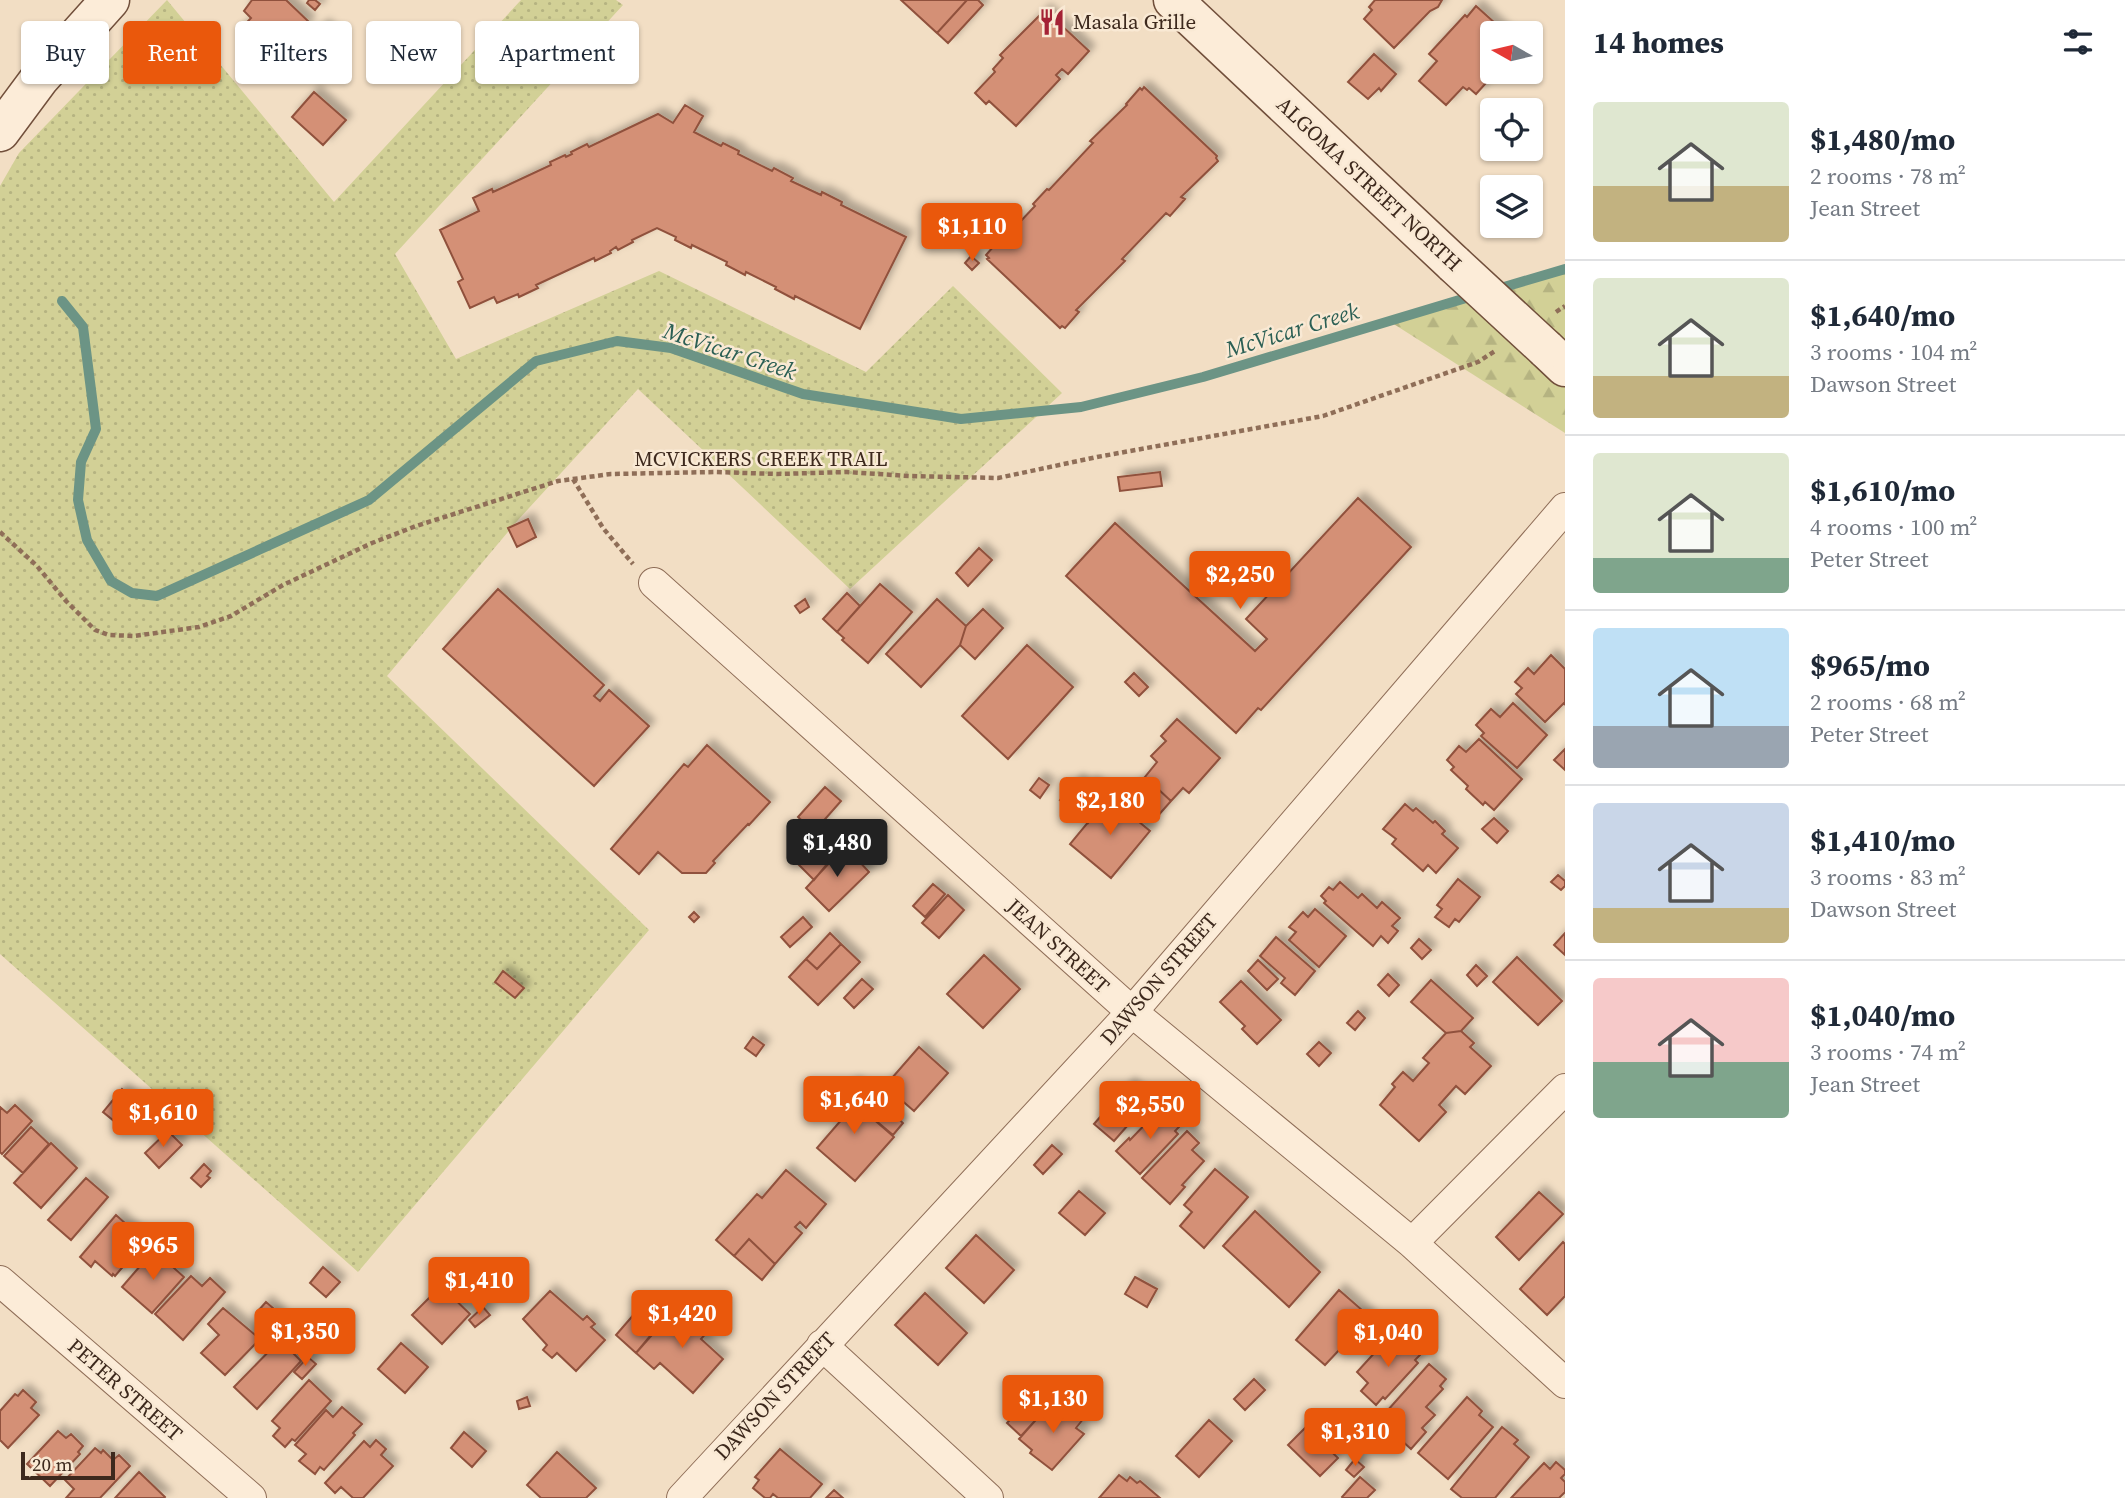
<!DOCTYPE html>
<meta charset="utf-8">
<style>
body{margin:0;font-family:"Source Serif 4",serif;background:#f6f6f7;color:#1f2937;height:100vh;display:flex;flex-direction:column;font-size:26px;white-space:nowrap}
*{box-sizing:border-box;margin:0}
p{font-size:23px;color:#747a83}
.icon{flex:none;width:38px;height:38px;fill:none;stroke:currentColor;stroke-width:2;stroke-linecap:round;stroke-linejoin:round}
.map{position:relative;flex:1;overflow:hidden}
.side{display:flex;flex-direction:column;background:#fff;width:560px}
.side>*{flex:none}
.banner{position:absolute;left:21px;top:21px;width:665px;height:63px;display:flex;gap:14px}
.needle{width:46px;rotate:278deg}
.controls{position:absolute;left:1480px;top:21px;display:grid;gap:14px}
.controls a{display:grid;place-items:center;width:63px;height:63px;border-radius:7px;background:#fff;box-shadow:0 2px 5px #0004;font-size:35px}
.scale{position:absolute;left:21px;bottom:18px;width:94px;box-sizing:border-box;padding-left:7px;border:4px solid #3d291d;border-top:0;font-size:19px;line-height:24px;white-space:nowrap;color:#3d291d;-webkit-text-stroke:5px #f9e9d4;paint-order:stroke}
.price{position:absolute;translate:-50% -60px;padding:0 16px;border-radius:7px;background:#ea580c;color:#fff;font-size:23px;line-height:46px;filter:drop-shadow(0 2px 4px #0008)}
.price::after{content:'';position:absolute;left:50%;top:42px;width:21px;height:16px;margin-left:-10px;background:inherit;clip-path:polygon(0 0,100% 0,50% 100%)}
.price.selected{background:#222;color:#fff}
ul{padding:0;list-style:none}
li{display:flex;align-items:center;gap:21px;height:175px;padding:0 28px}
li+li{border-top:2px solid #e0e1e3}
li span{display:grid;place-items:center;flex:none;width:196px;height:140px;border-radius:7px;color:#555}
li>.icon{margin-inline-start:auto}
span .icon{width:84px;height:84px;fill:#fffc;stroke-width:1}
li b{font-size:30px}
h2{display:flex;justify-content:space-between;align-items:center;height:84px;padding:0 28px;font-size:30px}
.tag{padding:0 24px;border-radius:7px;background:#fff;box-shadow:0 2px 5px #0004;font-size:24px;line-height:63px}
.tag.selected{background:#ea580c;color:#fff}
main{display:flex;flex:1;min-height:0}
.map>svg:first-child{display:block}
</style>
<main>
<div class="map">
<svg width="1565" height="1498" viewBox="0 0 1565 1498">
<defs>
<pattern id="grass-dots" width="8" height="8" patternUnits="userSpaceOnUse" patternTransform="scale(1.75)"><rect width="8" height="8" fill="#d2d096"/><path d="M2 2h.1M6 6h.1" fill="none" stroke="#b5b381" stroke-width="1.8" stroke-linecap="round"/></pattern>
<pattern id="forest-firs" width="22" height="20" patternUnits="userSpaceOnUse" patternTransform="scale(1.75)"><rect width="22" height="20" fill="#d2d096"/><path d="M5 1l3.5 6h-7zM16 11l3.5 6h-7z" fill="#b5b381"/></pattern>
<filter id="shadow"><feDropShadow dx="6" dy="-6" stdDeviation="3.5" flood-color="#0004"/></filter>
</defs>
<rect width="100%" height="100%" fill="#f2dec4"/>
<!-- grass -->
<path fill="url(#grass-dots)" d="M167,0L334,202L521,0H616L623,5L395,254L456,359L659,271L866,372L953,286L1062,393L850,589L638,389L518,520L387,676L649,930L358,1272L0,954V186L19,153Z"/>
<!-- forest -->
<path fill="url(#forest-firs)" d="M1565,269V433L1389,321Z"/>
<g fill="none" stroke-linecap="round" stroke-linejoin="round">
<!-- stream -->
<path stroke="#6c9485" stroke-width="10" d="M1494,290L1565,269
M62,301L83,327L96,429L81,462L78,500L87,540L111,581L132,593L157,596L369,500L536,361L617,341L671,348L803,394L961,419L1081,407L1203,377L1476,295"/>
</g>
<!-- building -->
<path fill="#d49076" stroke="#90513c" stroke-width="2" filter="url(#shadow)" d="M252,0H286L309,22L297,34L309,44L281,74L237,33L251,18L244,11Z
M309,0H315L320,4L315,10L307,3Z
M901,0H967L937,33Z
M967,0H978L983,5L948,43L937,33Z
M1375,0H1442L1438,7L1430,11L1394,48L1364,19L1372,10L1369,7Z
M1476,6L1506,33H1493V72H1496L1476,94L1469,88L1467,90L1463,87L1446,105L1419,81L1437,61L1429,54L1465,15L1467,17Z
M1045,10L1089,51L1068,74L1062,69L1056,75L1060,79L1016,126L989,101L986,104L975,93L995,72L993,69L1003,58L1000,55Z
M323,25L330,31L323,38L317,31Z
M1374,54L1396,74L1381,91L1379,88L1368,99L1348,82Z
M1144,87L1217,156L1216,158L1218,161L1181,197L1185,199L1170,216L1166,213L1122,259L1125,261L1076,310L1079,312L1065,328L1062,326L1060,328L987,259L989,258L986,255L1000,239L1002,241L1035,206L1033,204L1047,189L1049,190L1093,143L1090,141L1127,105L1126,104L1140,88L1142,90Z
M314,92L346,120L323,145L292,117Z
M685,105L703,116L694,132L721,146L723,143L739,151L738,154L772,171L774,168L793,178L791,181L821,195L822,192L842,202L841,205L906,237L860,329L795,296L794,299L775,289L776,287L746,272L745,275L726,265L727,262L692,245L691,248L675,240L676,237L657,228L632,240L633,242L618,250L616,247L610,251L611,253L595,261L594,258L536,285L538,288L519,297L518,294L497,303L494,297L470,308L458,282L463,279L440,230L479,211L473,198L492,189L493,192L551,165L550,162L565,155L566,157L572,154L571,152L587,144L589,147L658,114L673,123Z
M971,256L979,263L972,270L965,263Z
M1160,472L1162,486L1120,491L1118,477Z
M1358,498L1411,547L1261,710L1258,708L1236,733L1066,576L1115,523L1255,651L1267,639L1246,619Z
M528,519L536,537L517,547L508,528Z
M979,548L992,560L968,586L956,573Z
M880,584L912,612L868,663L842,640L844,638L837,632Z
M498,589L604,685L594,696L600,701L609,690L649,726L594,786L443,649Z
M847,593L860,606L837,632L823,619Z
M805,599L809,607L800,613L795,606Z
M937,599L966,626L960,645L921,687L886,654Z
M983,609L1003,628L975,659L960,645L966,626Z
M1027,645L1073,687L1008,759L962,716Z
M1551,655L1565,669V705L1564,703L1545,722L1516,694L1522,688L1515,682L1528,668L1534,674Z
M1134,673L1148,687L1139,696L1125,682Z
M1513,703L1547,735L1517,768L1481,736L1484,733L1476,725L1491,709L1500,717Z
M1177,719L1220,758L1189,793L1183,788L1171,801L1145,777L1157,762L1151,756L1166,741L1161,736Z
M1479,739L1522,779L1494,810L1485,802L1483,805L1466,789L1468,786L1451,770L1454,767L1447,760L1459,746L1466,752Z
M707,745L770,802L749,825L748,824L713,861L715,863L706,873H682L658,852L639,874L611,849L684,764L688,767Z
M1565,749V770L1554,760Z
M1145,777L1171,801L1156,818L1129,793Z
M1039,778L1049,785L1040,798L1030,790Z
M1077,780L1086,787L1091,782L1109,797L1088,823L1060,800Z
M825,787L841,801L819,826L816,823L811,829L798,817Z
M1109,797L1150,831L1111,878L1070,844Z
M1405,804L1413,811L1416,808L1433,823L1435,821L1445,831L1442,834L1458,848L1436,873L1428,865L1423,871L1392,844L1396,839L1383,829Z
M1494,818L1508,831L1497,843L1482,829Z
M813,836L833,857L814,880L791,857Z
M845,846L869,872L829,911L806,888Z
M1558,875L1565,881V886L1561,890L1551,882Z
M1458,879L1480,897L1459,922L1455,919L1449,927L1435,917L1442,909L1437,905Z
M1340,882L1358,898L1362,894L1377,908L1382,902L1400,918L1392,926L1398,931L1388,943L1381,936L1373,946L1324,903L1326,901L1321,896L1329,887L1333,890Z
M933,884L945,894L925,917L913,906Z
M948,895L964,910L939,938L922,923Z
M1315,909L1346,936L1319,967L1289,940L1296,932L1289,927L1303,912L1308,917Z
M694,912L699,917L694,922L689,917Z
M803,917L812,927L790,947L781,937Z
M830,933L841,944L817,969L806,959Z
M1565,933V955L1554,945Z
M1276,937L1315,971L1295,995L1281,983L1285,978L1260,956Z
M1419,939L1431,950L1422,959L1411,948Z
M841,944L860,962L818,1005L789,977L806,959L817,969Z
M984,955L1020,989L983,1028L947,994Z
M1517,957L1562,1001L1538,1025L1493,982Z
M1258,960L1278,979L1267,990L1248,971Z
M1476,965L1487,976L1477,986L1467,975Z
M503,971L524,988L515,998L495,982Z
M1388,974L1399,985L1389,996L1378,985Z
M862,979L873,989L854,1008L844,998Z
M1431,980L1473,1018L1461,1031L1446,1033L1411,1002Z
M1241,981L1281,1020L1257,1044L1242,1029L1245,1026L1220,1002Z
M1358,1011L1365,1018L1355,1030L1347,1023Z
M1461,1031L1474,1043L1470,1047L1491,1066L1465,1094L1456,1086L1439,1105L1446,1112L1419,1141L1380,1105L1395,1087L1392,1084L1403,1072L1413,1081L1429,1063L1423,1058L1446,1033Z
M753,1037L764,1045L756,1056L745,1048Z
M1319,1042L1331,1053L1319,1066L1307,1054Z
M919,1047L948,1073L914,1111L885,1086Z
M853,1083L866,1094L856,1104L894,1137L855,1181L817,1148L843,1118L831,1107Z
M1129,1084L1149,1101L1114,1141L1094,1124Z
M122,1089L144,1108L125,1130L103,1112Z
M868,1091L903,1123L893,1135L856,1104Z
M15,1105L32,1121L2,1154L0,1152V1107L7,1113Z
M1157,1112L1166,1120L1173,1113L1183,1123L1175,1131L1178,1134L1140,1174L1116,1151L1129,1138L1130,1140Z
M31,1127L49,1144L23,1173L4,1156Z
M168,1131L182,1145L159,1168L145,1153Z
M1187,1131L1199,1143L1192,1150L1204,1161L1182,1185L1185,1187L1170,1204L1142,1178Z
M51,1143L77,1168L41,1208L14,1183Z
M1052,1145L1062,1154L1043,1174L1034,1165Z
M204,1164L211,1171L207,1176L210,1178L201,1187L191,1178Z
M1215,1169L1248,1197L1204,1248L1180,1226L1192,1212L1184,1205Z
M786,1170L826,1204L806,1228L800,1222L795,1227L802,1233L775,1264L749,1239L734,1256L716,1240L757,1194L762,1198Z
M86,1178L108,1197L71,1240L48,1220Z
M1079,1191L1105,1213L1085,1235L1059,1213Z
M1539,1192L1563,1214L1519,1260L1496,1237Z
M1255,1211L1320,1272L1289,1307L1223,1246Z
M116,1215L145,1241L115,1276L113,1274L112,1276L95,1261L91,1267L80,1257Z
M976,1235L1014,1270L984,1303L946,1268Z
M749,1239L775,1264L762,1280L734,1256Z
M1563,1242L1565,1244V1296L1547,1315L1520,1289Z
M154,1250L184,1277L152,1313L122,1287Z
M323,1267L340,1282L326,1297L310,1283Z
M191,1276L202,1286L210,1278L225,1292L183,1340L155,1314Z
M1135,1277L1157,1289L1147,1307L1125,1294Z
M441,1286L470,1314L442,1344L412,1315Z
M1339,1290L1370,1317L1325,1365L1296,1340Z
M550,1291L583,1320L587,1316L595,1324L591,1327L605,1340L576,1371L557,1353L552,1358L543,1350L547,1345L523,1319Z
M925,1293L967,1333L938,1365L895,1325Z
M266,1302L280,1314L272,1323L258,1311Z
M483,1307L490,1315L475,1327L469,1320Z
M223,1308L260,1339L225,1375L201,1353L219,1335L208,1324Z
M673,1311L683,1320L690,1312L709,1330L701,1339L723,1359L693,1393L660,1363L654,1369L636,1353Z
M636,1312L656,1329L636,1353L616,1335Z
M1389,1337L1400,1347L1406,1339L1422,1353L1415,1360L1418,1363L1385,1399L1383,1397L1376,1405L1361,1391L1368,1383L1357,1372Z
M280,1340L301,1361L257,1409L234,1387Z
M401,1343L428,1367L405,1393L378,1369Z
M308,1357L316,1364L302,1379L294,1372Z
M1429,1364L1446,1379L1440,1386L1443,1389L1426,1407L1435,1415L1422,1428L1426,1432L1411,1449L1379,1420Z
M1254,1379L1265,1390L1245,1410L1234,1399Z
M309,1380L331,1401L295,1441L292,1439L285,1447L273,1436L280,1428L272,1421Z
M23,1390L36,1402L31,1408L39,1415L8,1448L0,1440V1411L15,1394L18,1396Z
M527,1397L530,1406L519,1409L517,1401Z
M1467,1397L1482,1411L1479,1415L1493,1427L1448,1479L1418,1453Z
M1030,1398L1044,1411L1021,1436L1007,1423Z
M1065,1402L1084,1418L1076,1428L1084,1434L1052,1470L1030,1453L1032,1450L1019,1439L1049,1405L1056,1411Z
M342,1407L362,1424L353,1433L355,1435L324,1470L320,1467L315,1474L299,1461L306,1454L295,1445L326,1410L333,1417Z
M1209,1420L1232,1441L1199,1477L1176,1456Z
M1306,1427L1338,1458L1320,1476L1288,1445Z
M1502,1427L1518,1440L1514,1444L1529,1457L1495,1498H1462L1451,1489Z
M58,1431L66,1438L71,1434L83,1446L78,1452L80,1454L50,1486L27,1464Z
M464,1432L486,1451L472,1467L451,1448Z
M376,1440L386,1449L381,1455L393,1466L363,1498H353L341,1487L335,1493L325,1483L364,1441L370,1447Z
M95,1448L101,1453L103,1450L113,1460L119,1455L130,1466L100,1498H66L74,1489L65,1480Z
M780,1449L822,1484L810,1498H778L773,1494L770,1498H765L753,1488L759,1480L755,1477Z
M557,1452L596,1488L586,1498H541L527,1485Z
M1355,1459L1364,1467L1354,1477L1346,1470Z
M1556,1462L1565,1470V1474L1561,1478L1565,1482V1492L1559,1498H1511L1544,1463L1550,1469Z
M139,1472L165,1497L164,1498H115Z
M1119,1475L1127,1481L1130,1477L1137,1483L1140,1481L1160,1498H1099Z
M1360,1477L1375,1490L1367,1498H1343L1342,1497Z
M834,1490L843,1498H826Z"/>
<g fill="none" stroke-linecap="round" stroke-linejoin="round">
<defs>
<path id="street" d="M654,583L1132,1012L1412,1243L1565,1383
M1412,1243L1565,1089
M0,1281L251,1498
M822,1345L988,1498
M682,1498L1132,1012L1565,508"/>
<path id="secondary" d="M1173,0L1454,264
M0,132L40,78L110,0
M1546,349L1565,367"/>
</defs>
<!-- street casing -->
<use href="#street" stroke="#8f6e58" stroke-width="32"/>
<!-- secondary casing -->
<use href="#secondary" stroke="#714f3b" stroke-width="41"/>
<!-- path -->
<path stroke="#8f6e58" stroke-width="4.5" stroke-dasharray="5 3.5" stroke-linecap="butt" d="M1556,312L1565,306
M573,479L603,528L633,564
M0,532L37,566L66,601L95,630L109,635L134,636L199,627L231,616L283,585L372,543L416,526L558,481L611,474L715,472L777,474L847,472L909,476L998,478L1097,457L1323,416L1478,362L1495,351"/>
<!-- street -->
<use href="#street" stroke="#fcecd8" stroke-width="30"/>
<!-- secondary -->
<use href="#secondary" stroke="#fcecd8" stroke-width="38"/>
<defs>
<path id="secondary-bridge" d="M1454,264L1546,349"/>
</defs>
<!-- secondary-bridge casing -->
<use href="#secondary-bridge" stroke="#714f3b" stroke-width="41" stroke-linecap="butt"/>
<!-- secondary-bridge -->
<use href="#secondary-bridge" stroke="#fcecd8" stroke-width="38"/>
</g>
<!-- icons -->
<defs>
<symbol id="restaurant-bare" viewBox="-9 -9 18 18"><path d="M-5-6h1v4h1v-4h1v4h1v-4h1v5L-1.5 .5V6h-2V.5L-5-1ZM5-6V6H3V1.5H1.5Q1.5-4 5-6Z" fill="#a42235" stroke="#f9e9d4" stroke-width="2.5" paint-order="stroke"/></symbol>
</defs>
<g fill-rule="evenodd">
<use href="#restaurant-bare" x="1033" y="3" width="38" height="38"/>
</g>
<g text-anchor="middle" stroke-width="5" stroke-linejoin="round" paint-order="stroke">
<!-- poi labels -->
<g font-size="21" fill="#3d291d" stroke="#f9e9d4" text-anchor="start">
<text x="1073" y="29">Masala Grille</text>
</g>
<!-- street labels -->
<g font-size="21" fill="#3d291d" stroke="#f9e9d4">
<text transform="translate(1369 184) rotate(43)" y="7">ALGOMA STREET NORTH</text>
<text x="761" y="466">MCVICKERS CREEK TRAIL</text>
<text transform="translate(1058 946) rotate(42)" y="7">JEAN STREET</text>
<text transform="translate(1159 979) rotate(-49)" y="7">DAWSON STREET</text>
<text transform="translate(125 1390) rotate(41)" y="7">PETER STREET</text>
<text transform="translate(775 1396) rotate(-47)" y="7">DAWSON STREET</text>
</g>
<!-- water labels -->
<g font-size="23" font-style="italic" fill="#2b5f54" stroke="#f9e9d4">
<text transform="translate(1292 330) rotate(-17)" y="8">McVicar Creek</text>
<text transform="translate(730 351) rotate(18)" y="8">McVicar Creek</text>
</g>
</g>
</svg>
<div class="controls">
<a><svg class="needle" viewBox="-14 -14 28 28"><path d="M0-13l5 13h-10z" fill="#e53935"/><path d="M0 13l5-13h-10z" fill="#747a83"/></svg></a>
<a><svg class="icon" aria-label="locate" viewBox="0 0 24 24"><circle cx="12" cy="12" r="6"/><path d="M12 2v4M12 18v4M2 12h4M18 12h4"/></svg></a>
<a><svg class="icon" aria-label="layers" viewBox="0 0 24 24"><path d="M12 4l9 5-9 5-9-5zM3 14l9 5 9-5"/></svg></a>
</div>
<div class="scale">20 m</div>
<b class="price" style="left:972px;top:263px">$1,110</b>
<b class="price" style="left:1240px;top:611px">$2,250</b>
<b class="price" style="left:1110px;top:837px">$2,180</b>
<b class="price selected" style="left:837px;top:879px">$1,480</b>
<b class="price" style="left:854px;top:1136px">$1,640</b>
<b class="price" style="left:1150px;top:1141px">$2,550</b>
<b class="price" style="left:163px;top:1149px">$1,610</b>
<b class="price" style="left:153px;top:1282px">$965</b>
<b class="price" style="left:479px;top:1317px">$1,410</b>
<b class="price" style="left:682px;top:1350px">$1,420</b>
<b class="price" style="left:305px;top:1368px">$1,350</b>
<b class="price" style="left:1388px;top:1369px">$1,040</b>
<b class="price" style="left:1053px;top:1435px">$1,130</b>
<b class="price" style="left:1355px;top:1468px">$1,310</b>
<div class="banner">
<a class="tag">Buy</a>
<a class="tag selected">Rent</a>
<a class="tag">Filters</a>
<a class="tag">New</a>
<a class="tag">Apartment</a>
</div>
</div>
<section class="side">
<h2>14 homes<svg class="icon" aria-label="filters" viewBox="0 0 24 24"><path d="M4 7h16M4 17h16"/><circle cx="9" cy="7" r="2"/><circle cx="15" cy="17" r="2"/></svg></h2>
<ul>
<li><span style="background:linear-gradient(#dfe7d0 60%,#c2b280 0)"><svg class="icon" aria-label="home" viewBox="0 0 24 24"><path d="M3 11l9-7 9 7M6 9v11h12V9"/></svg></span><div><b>$1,480/mo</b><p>2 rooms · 78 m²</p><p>Jean Street</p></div></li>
<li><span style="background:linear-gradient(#dfe7d0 70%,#c2b280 0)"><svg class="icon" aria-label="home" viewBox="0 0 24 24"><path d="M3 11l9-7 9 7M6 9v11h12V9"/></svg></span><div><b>$1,640/mo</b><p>3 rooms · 104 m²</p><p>Dawson Street</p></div></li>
<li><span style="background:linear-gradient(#dfe7d0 75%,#7fa58c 0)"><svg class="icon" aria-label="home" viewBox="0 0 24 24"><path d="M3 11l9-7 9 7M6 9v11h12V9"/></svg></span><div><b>$1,610/mo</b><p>4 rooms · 100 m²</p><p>Peter Street</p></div></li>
<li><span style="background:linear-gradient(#bfe0f5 70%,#9aa5b1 0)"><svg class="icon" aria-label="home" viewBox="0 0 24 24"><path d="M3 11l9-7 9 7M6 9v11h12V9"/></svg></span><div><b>$965/mo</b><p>2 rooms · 68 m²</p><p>Peter Street</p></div></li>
<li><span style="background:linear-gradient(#c9d6e8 75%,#c2b280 0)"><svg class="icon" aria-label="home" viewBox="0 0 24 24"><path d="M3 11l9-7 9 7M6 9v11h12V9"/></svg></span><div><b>$1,410/mo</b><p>3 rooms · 83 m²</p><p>Dawson Street</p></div></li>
<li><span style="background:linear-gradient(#f6c9c9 60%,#7fa58c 0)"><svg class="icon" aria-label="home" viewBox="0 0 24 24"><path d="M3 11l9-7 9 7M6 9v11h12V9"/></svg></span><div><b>$1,040/mo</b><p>3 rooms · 74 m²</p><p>Jean Street</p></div></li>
</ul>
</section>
</main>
